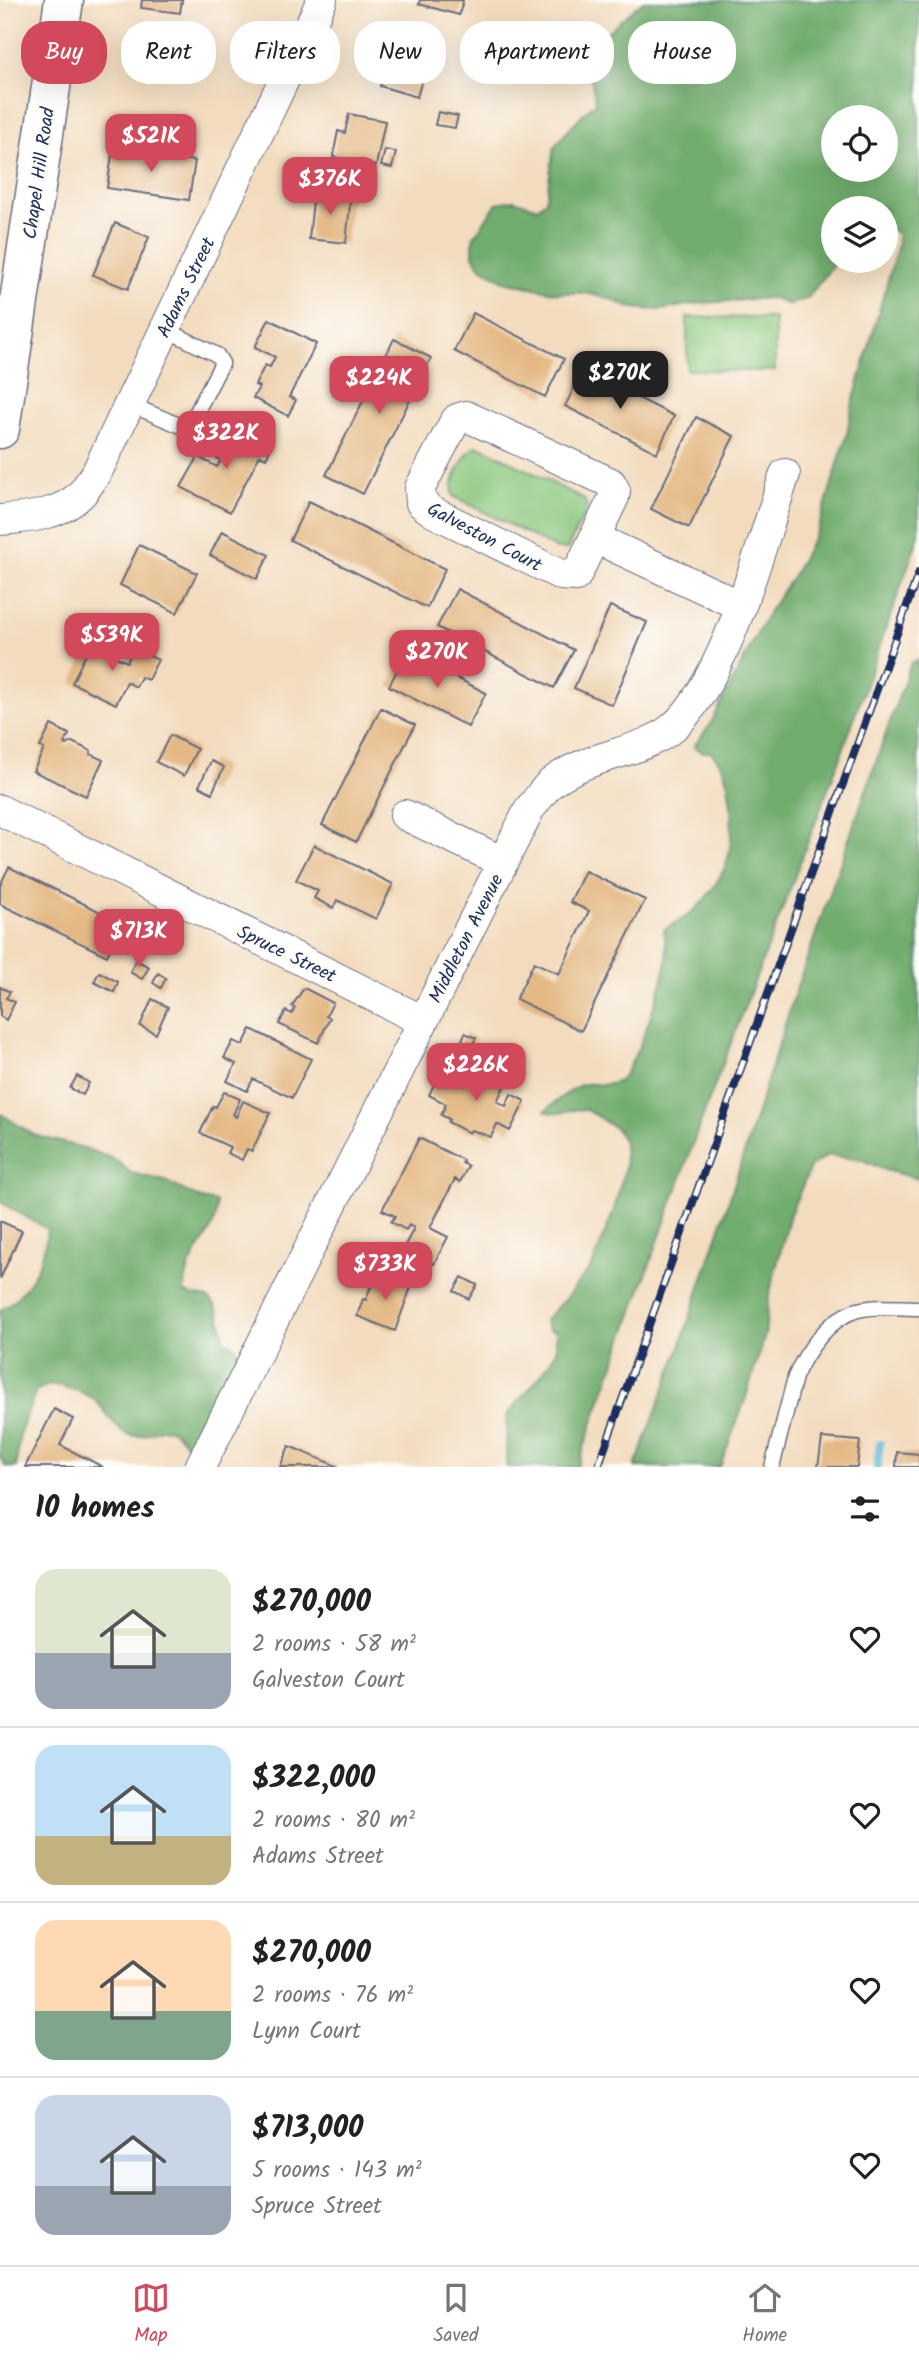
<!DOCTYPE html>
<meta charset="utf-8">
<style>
body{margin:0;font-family:Kalam,sans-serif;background:#f2f2f2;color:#222;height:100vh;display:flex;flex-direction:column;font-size:26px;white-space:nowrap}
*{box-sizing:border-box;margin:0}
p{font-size:23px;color:#767676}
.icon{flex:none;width:38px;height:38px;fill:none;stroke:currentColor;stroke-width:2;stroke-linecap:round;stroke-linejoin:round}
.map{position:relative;height:1467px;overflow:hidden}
.details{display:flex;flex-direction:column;background:#fff;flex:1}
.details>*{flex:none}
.hud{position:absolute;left:21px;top:21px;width:878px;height:63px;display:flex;gap:14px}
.fabs{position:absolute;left:821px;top:105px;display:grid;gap:14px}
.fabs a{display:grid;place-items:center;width:77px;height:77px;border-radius:50%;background:#fff;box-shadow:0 7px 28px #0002;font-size:35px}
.price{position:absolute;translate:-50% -60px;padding:0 16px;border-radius:14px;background:#d1495b;color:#fff;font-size:23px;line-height:46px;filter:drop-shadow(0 2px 4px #0008)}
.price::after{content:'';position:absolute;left:50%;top:42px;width:21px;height:16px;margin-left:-10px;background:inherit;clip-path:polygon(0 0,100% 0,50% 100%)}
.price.active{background:#222;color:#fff}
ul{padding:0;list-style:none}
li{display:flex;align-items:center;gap:21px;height:175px;padding:0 35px}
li+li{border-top:2px solid #e0e0e0}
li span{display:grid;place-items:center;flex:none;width:196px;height:140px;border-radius:21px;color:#555}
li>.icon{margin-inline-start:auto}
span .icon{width:84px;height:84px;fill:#fffc;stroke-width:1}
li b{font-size:30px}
h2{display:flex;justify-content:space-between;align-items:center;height:84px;padding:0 35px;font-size:30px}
.pill{padding:0 24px;border-radius:28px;background:#fff;box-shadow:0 7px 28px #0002;font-size:24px;line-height:63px}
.pill.active{background:#d1495b;color:#fff}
.dock{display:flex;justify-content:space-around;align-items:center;height:98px;border-top:2px solid #e0e0e0;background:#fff;font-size:19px;color:#767676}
.dock a{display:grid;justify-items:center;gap:4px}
.dock .active{color:#d1495b}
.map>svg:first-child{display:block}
</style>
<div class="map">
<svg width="919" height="1467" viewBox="0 0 919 1467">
<rect width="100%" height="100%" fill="#fdfcf7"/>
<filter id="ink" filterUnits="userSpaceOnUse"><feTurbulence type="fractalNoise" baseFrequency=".0143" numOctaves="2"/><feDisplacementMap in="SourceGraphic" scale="14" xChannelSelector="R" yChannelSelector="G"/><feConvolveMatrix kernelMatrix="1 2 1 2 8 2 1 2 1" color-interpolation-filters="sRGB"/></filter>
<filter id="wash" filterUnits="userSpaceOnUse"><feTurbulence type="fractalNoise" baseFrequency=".00686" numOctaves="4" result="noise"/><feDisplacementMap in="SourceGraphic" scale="28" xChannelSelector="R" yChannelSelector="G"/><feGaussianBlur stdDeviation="1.57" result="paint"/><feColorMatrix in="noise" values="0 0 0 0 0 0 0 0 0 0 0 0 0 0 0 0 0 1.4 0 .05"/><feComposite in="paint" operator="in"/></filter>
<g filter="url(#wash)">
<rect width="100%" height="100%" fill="#f3dcbe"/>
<!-- green -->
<path fill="#8bc77d" stroke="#537b6e" stroke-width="2" d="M687,317L775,318V371L687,370Z
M475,446L484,448L584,499L587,506L586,511L567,549H557L453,496C449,482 464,455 475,446Z"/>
<!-- forest -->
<path fill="#70ac6c" stroke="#466e65" stroke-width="2" fill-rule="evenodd" d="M919,0V535L840,758L700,1124L577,1467H506L507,1415L542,1374L556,1352V1331L549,1330L545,1320L566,1298L592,1266L614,1210L625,1167L624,1142L615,1127C604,1124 598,1113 585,1110C569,1106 565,1118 545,1111C554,1104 574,1085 585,1084C596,1083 606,1087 617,1082C633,1075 667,976 667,957C667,949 665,939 664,930C671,924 679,922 687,916C700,907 713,889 721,875C736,852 734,788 721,765C719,760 714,756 711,752H702L694,746L710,725L769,611L794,574L818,529L847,434L852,406L898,244L897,233L886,227V208H833V261H836L807,299L789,305L774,298H769L692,304L661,310L641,309L628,307L611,299L585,293H558L504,281L482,268L473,256V238L497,203L514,200L538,208L546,200L554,147L579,118L596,102L591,78L580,56L643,1ZM833,117H886V170H833Z
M918,660L919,1179L885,1170L863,1160L828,1155L811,1166L790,1214L769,1295L765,1335L745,1400L720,1467H635L678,1353L734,1185L795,993L911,662Z
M1,1114L34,1135L87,1149L116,1160L131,1173L165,1181L201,1199L216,1202C218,1228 203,1238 193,1259C187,1269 185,1281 184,1292C192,1297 199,1295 207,1298C220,1304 222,1329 225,1341L234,1345L239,1352L238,1359L197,1450L189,1449C163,1407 155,1444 127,1434C114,1428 107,1412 97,1402C90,1394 61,1384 51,1385C47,1385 40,1389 36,1391L20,1433L16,1467H6L0,1457V1311C27,1295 46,1260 47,1229L0,1202Z"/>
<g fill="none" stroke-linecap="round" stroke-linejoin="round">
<!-- stream -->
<path stroke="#5dbbdc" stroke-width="8" d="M877,1467L880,1444"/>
</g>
<g id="blocks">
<!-- building -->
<path fill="#e4b985" d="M142,0H182L180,13L141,8Z
M420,0H463L459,15L419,4Z
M395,36L432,47L417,97L380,86Z
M438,112L458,116L455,128L435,125Z
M349,114L385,121L376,166L333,157L338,131L345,133Z
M113,148L195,161L189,200L107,188Z
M385,150L396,152L392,168L381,166Z
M314,191L351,195L346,243L309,239Z
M115,223L149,237L128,289L93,275Z
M473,313L564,359L545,397L454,351Z
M269,319L316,344L289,397L296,400L288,416L253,398L259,387L255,385L265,365L270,367L275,357L255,347Z
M394,339L431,358L363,494L326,475Z
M583,370L674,416L657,453L565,406Z
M696,417L734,436L689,528L651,509Z
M238,430L271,448L266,458L260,455L230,512L181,487L198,457L217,467L221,460L217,458L227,438L232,441Z
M309,501L445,569L427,608L290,540Z
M222,531L269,555L257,579L210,555Z
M139,545L197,573L177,613L120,585Z
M457,589L574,650L554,688L437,627Z
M610,606L647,622L612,705L574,688Z
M90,645L127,662L134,648L158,660L148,680L141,677L136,687L127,682L116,704L72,683Z
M406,652L486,693L468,727L389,686Z
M381,708L415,725L356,842L322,825Z
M51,725L69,734L65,744L67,745L72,742L91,751L90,754L103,760L86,796L33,771L44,749L40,747Z
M170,735L197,749L184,776L156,762Z
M211,761L224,767L212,793L199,786Z
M314,845L393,884L376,919L337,900L333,908L314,898L318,891L296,880Z
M9,867L123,923L107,956L0,904V885Z
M585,871L645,900L581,1031L516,999L534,962L559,974L589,911L570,902Z
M136,960L149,967L142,979L130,972Z
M99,972L118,982L114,992L94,982Z
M158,973L166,978L161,988L153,983Z
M0,987L10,992L6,998L15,1002L6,1020L0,1016Z
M304,988L333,1003L326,1016L330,1018L318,1043L279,1024L286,1011L292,1014L295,1008L292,1006Z
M152,999L168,1007L156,1034L140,1026Z
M251,1029L311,1059L292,1098L253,1079L247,1091L227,1081L236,1064L224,1058L233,1041L243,1045Z
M465,1033L476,1038L469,1052L459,1047Z
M459,1065L504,1087L497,1101L506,1106L511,1094L525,1101L510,1131L497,1124L491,1137L471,1130L469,1133L448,1122L449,1119L441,1115L446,1104L429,1095L436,1080L447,1085Z
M77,1076L89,1083L83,1095L70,1088Z
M224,1092L240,1099L233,1115L236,1117L243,1101L270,1113L252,1151L247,1149L242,1160L227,1153L230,1147L200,1133L213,1106L216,1107Z
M419,1138L463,1160L462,1163L468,1166L460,1182L455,1179L430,1228L448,1237L434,1264L403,1249L414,1228L409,1225L406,1230L391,1222L395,1216L382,1210Z
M0,1221L22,1231L0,1279Z
M375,1274L411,1287L395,1331L357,1316L363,1299L366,1300Z
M462,1277L477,1285L469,1299L454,1291Z
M54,1409L73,1419L60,1445L103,1467H25Z
M822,1438L860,1441L857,1467H818Z
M289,1446L339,1467H280Z
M897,1452L919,1454V1467H896Z"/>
</g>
</g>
<g filter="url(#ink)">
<use href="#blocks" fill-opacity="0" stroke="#676c80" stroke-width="2"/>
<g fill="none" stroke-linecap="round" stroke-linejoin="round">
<defs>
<path id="service" d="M129,404L181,426L190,425L222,363L217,355L165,329
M772,1467L795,1377C806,1351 830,1317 858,1310C877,1305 899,1308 919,1308"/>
<path id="minor" d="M466,416L611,483L615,491L614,497L576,576L561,575L433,512L421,503L420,488L454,423L457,419Z
M0,520C28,518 63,515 83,492C88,486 91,480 96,474L322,0
M595,538L741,606
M0,810L423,1021
M405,815L503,862
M200,1467L530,808C537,801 543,790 550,784C584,755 638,755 671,729C725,685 762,541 785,474"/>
<path id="secondary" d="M0,429L64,0"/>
</defs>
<!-- service casing -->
<use href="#service" stroke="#676c80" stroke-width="17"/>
<!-- minor casing -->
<use href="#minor" stroke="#676c80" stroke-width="32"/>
<!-- secondary casing -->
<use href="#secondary" stroke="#676c80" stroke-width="41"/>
<!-- service -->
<use href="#service" stroke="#fff" stroke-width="14"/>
<!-- minor -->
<use href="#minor" stroke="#fff" stroke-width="30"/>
<!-- secondary -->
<use href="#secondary" stroke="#fff" stroke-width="38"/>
<defs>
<path id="rail" d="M598,1467L919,572"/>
</defs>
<!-- rail casing -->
<use href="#rail" stroke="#1b2f5e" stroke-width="8"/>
<!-- rail -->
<use href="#rail" stroke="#fdfcf7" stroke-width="5" stroke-dasharray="16" stroke-linecap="butt"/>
</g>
</g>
<g text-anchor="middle" stroke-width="5" stroke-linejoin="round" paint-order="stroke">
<!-- street labels -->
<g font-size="19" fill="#1b2f5e" stroke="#fdfcf7">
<text transform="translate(38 173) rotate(-82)" y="7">Chapel Hill Road</text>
<text transform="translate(185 287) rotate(-64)" y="7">Adams Street</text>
<text transform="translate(485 536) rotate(28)" y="7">Galveston Court</text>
<text transform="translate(465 938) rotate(-63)" y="7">Middleton Avenue</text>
<text transform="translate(287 953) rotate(26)" y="7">Spruce Street</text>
</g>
</g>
</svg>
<div class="fabs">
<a><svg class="icon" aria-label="locate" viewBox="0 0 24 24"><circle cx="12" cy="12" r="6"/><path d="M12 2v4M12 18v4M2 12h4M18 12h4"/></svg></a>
<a><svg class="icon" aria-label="layers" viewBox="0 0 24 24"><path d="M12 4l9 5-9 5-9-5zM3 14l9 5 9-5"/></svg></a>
</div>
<b class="price" style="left:151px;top:174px">$521K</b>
<b class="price" style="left:330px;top:217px">$376K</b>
<b class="price active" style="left:620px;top:411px">$270K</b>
<b class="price" style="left:379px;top:416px">$224K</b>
<b class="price" style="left:226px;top:471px">$322K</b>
<b class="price" style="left:112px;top:673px">$539K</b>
<b class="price" style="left:437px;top:690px">$270K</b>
<b class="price" style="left:139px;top:969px">$713K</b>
<b class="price" style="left:476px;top:1103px">$226K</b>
<b class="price" style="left:385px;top:1302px">$733K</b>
<div class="hud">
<a class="pill active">Buy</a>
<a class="pill">Rent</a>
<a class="pill">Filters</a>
<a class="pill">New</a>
<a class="pill">Apartment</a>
<a class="pill">House</a>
</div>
</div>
<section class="details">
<h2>10 homes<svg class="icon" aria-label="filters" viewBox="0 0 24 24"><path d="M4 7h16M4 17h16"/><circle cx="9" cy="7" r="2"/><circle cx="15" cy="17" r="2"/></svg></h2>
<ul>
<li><span style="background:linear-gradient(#dfe7d0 60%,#9aa5b1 0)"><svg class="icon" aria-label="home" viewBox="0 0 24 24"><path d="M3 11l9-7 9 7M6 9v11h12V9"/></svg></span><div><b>$270,000</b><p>2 rooms · 58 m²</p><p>Galveston Court</p></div><svg class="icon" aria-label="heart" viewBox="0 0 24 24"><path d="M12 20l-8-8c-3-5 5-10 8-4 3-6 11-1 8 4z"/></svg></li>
<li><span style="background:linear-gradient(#bfe0f5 65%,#c2b280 0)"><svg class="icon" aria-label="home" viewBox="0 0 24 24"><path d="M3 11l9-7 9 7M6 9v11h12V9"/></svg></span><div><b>$322,000</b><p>2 rooms · 80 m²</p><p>Adams Street</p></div><svg class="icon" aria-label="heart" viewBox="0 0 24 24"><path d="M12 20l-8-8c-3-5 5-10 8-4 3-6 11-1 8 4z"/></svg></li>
<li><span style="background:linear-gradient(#ffd9b3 65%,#7fa58c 0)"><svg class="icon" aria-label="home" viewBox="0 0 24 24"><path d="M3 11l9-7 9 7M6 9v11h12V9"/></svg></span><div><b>$270,000</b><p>2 rooms · 76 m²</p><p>Lynn Court</p></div><svg class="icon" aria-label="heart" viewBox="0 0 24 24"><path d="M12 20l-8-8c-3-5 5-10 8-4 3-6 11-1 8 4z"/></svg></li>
<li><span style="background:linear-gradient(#c9d6e8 65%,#9aa5b1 0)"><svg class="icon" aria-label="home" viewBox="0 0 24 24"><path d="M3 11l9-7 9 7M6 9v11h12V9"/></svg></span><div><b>$713,000</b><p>5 rooms · 143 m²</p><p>Spruce Street</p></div><svg class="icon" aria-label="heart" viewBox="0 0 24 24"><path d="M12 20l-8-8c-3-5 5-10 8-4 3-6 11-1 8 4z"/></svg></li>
</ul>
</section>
<nav class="dock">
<a class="active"><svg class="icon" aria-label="map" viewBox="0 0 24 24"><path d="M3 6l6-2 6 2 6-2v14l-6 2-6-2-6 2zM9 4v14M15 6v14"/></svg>Map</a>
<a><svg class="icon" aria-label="saved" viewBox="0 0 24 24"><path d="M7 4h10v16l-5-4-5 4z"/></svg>Saved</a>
<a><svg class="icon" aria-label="home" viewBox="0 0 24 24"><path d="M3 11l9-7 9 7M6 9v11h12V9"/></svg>Home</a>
</nav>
